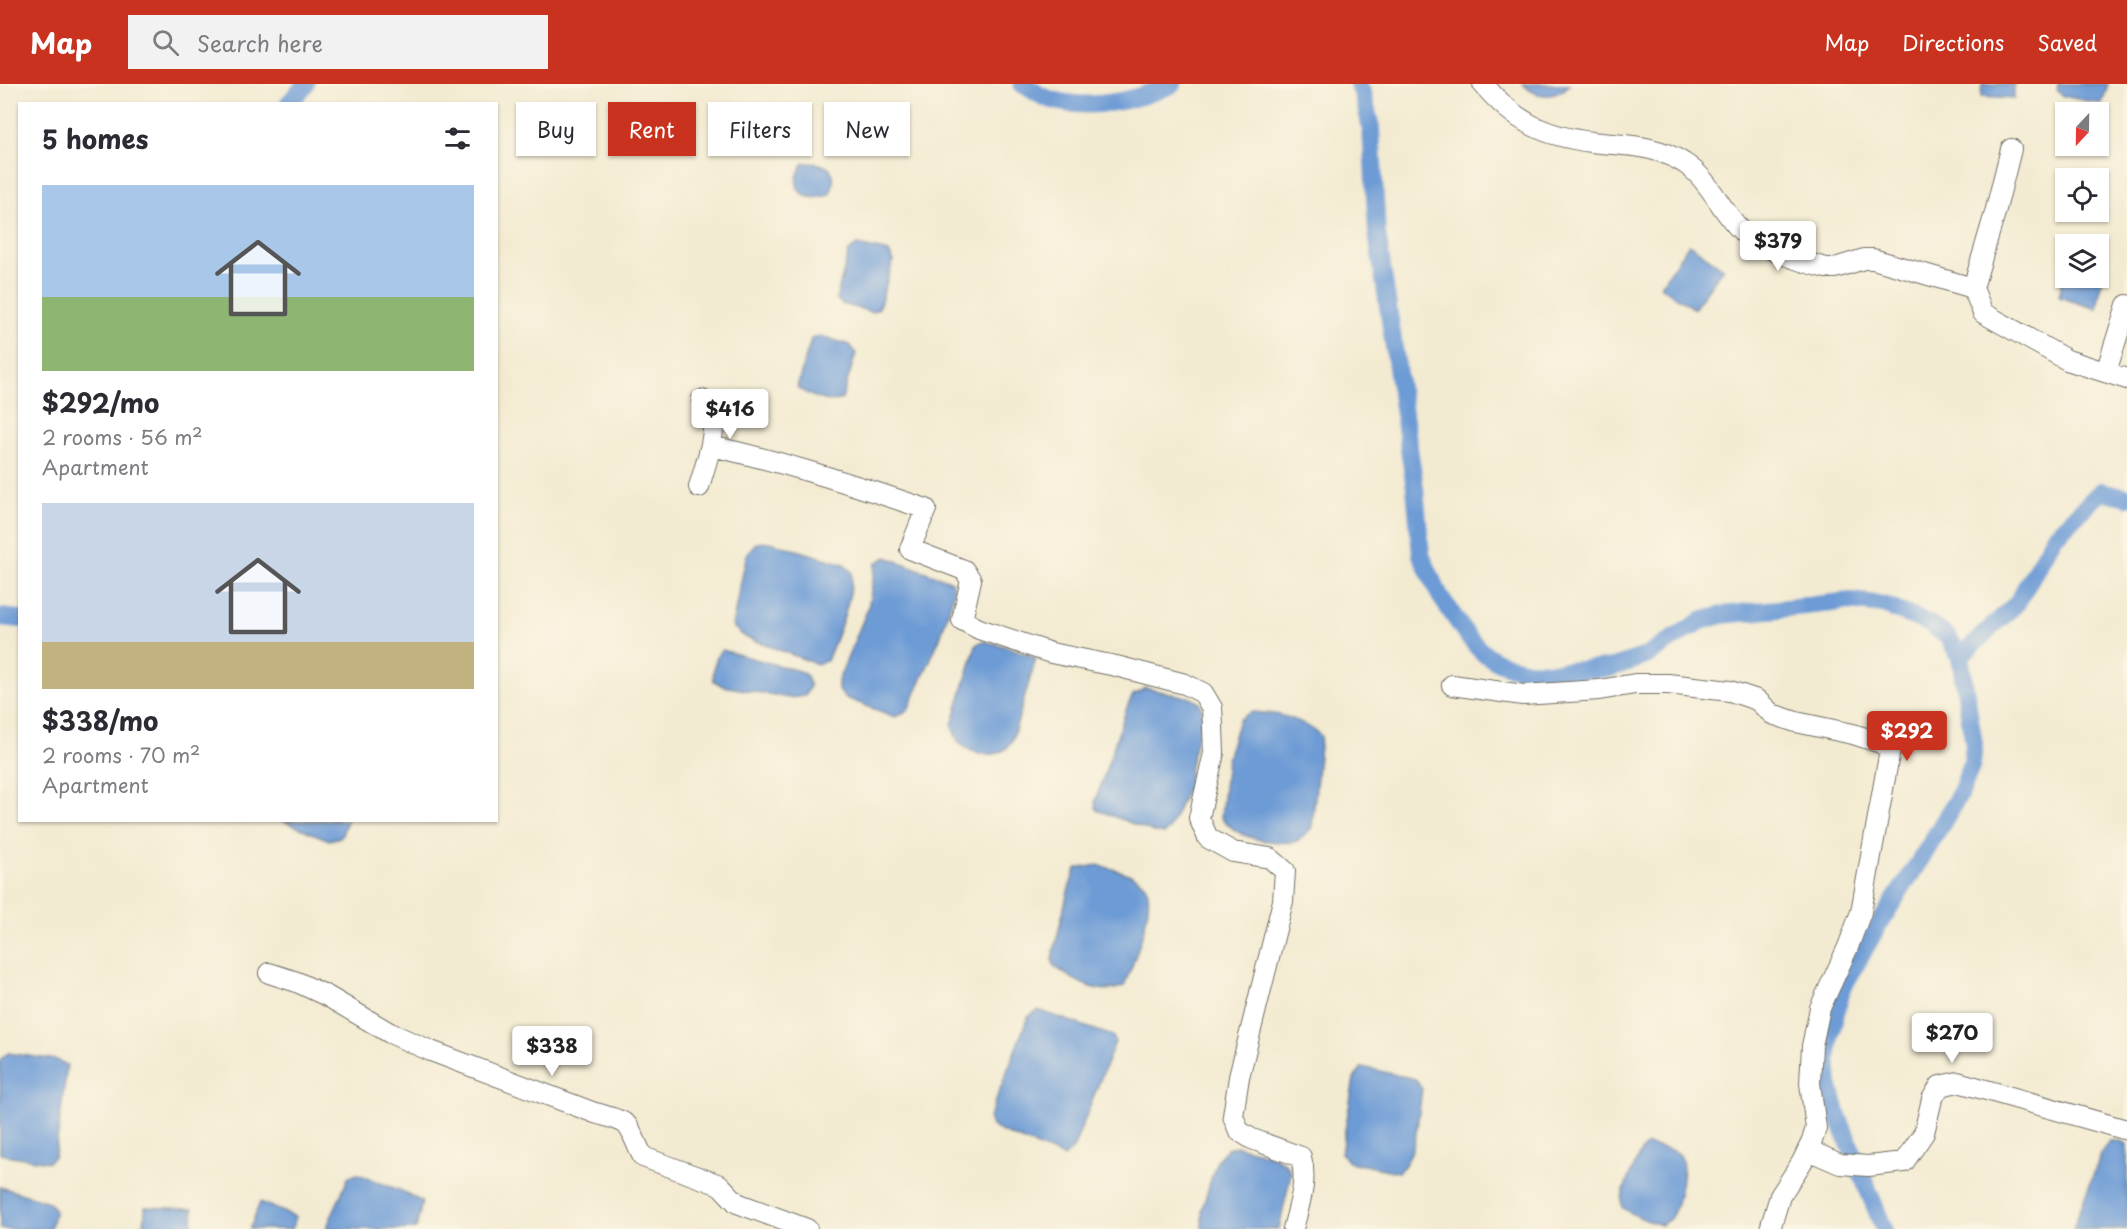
<!DOCTYPE html>
<meta charset="utf-8">
<style>
body{margin:0;font-family:"Playpen Sans",sans-serif;background:#f2f2f3;color:#2b2b33;height:100vh;display:flex;flex-direction:column;font-size:22px;white-space:nowrap}
*{box-sizing:border-box;margin:0}
p{font-size:20px;color:#7c7c81}
.icon{flex:none;width:33px;height:33px;fill:none;stroke:currentColor;stroke-width:2;stroke-linecap:round;stroke-linejoin:round}
.map{position:relative;flex:1;overflow:hidden}
.side{position:absolute;left:18px;top:18px;width:480px;height:720px;display:flex;flex-direction:column;background:#fff;border-radius:0px;box-shadow:0 2px 4px #0004}
.side>*{flex:none}
.banner{position:absolute;left:516px;top:18px;width:570px;height:54px;display:flex;gap:12px}
.needle{width:39px;rotate:202deg}
.tools{position:absolute;left:2055px;top:18px;display:grid;gap:12px}
.tools a{display:grid;place-items:center;width:54px;height:54px;border-radius:0px;background:#fff;box-shadow:0 2px 4px #0004;font-size:30px}
.price{position:absolute;translate:-50% -51px;padding:0 14px;border-radius:6px;background:#fff;color:#222;font-size:20px;line-height:39px;filter:drop-shadow(0 2px 3px #0008)}
.price::after{content:'';position:absolute;left:50%;top:36px;width:18px;height:14px;margin-left:-9px;background:inherit;clip-path:polygon(0 0,100% 0,50% 100%)}
.price.on{background:#c8321e;color:#fff}
ul{padding:0;list-style:none}
li{display:grid;align-content:center;gap:12px;height:318px;padding:0 24px}
li span{display:grid;place-items:center;height:186px;border-radius:0px;color:#555}
li>.icon{margin-inline-start:auto}
span .icon{width:108px;height:108px;fill:#fffc;stroke-width:1}
li b{font-size:26px}
h2{display:flex;justify-content:space-between;align-items:center;height:72px;padding:0 24px;font-size:26px}
.tag{padding:0 21px;border-radius:0px;background:#fff;box-shadow:0 2px 4px #0004;font-size:21px;line-height:54px}
.tag.on{background:#c8321e;color:#fff}
header{display:flex;align-items:center;gap:36px;box-sizing:border-box;height:84px;padding:0 30px;background:#c8321e;color:#fff}
header strong{font-size:28px}
nav{display:flex;gap:33px;margin-inline-start:auto;font-size:21px}
.search{width:420px;height:54px;background:#f2f2f3;display:flex;align-items:center;gap:15px;box-sizing:border-box;padding:0 21px;border-radius:0px;color:#7c7c81;font-size:22px}
.map>svg:first-child{display:block}
</style>
<header>
<strong>Map</strong>
<div class="search"><svg class="icon" aria-label="search" viewBox="0 0 24 24"><circle cx="10" cy="10" r="6"/><path d="M15 15l6 6"/></svg>Search here</div>
<nav><a>Map</a><a>Directions</a><a>Saved</a></nav>
</header>
<div class="map">
<svg width="2127" height="1145" viewBox="0 0 2127 1145">
<rect width="100%" height="100%" fill="#fcf5e5"/>
<filter id="ink" filterUnits="userSpaceOnUse"><feTurbulence type="fractalNoise" baseFrequency=".0167" numOctaves="2"/><feDisplacementMap in="SourceGraphic" scale="12" xChannelSelector="R" yChannelSelector="G"/><feConvolveMatrix kernelMatrix="1 2 1 2 8 2 1 2 1" color-interpolation-filters="sRGB"/></filter>
<filter id="wash" filterUnits="userSpaceOnUse"><feTurbulence type="fractalNoise" baseFrequency=".008" numOctaves="4" result="noise"/><feDisplacementMap in="SourceGraphic" scale="24" xChannelSelector="R" yChannelSelector="G"/><feGaussianBlur stdDeviation="1.35" result="paint"/><feColorMatrix in="noise" values="0 0 0 0 0 0 0 0 0 0 0 0 0 0 0 0 0 1.4 0 .05"/><feComposite in="paint" operator="in"/></filter>
<g filter="url(#wash)">
<rect width="100%" height="100%" fill="#f3ebd1"/>
<!-- water -->
<path fill="#6d9bd5" stroke="#4c6380" stroke-width="1.5" d="M1523,0H1570C1557,15 1536,15 1523,0Z
M1982,0H2014V15L1981,13Z
M2058,0H2108L2102,20L2063,12L2057,7Z
M804,79C827,78 840,85 830,110C806,121 785,105 804,79Z
M1689,160L1723,184L1694,225L1660,202Z
M857,161L889,168L893,177L879,224L872,228L842,220L836,215L849,167Z
M2065,182L2066,194H2098L2099,186L2103,188L2097,225L2059,213Z
M820,252L850,261L856,269L842,315C829,321 807,311 797,303L811,255Z
M770,458L844,480L852,488C852,518 838,549 827,577L816,580L745,553L732,542L747,469L756,459Z
M886,473L953,498L954,509L940,554L908,626L895,633L846,614L838,606V597L868,524L876,479Z
M982,557L1008,563L1036,574L1012,657C1001,676 974,673 959,658C955,653 954,647 952,641L976,561Z
M722,566L799,587L807,592L810,602L805,612L789,614L723,602L714,597C712,588 715,572 722,566Z
M1145,604L1191,614L1200,619L1203,630L1190,682L1189,701L1169,745L1164,750L1154,748L1097,726L1095,718L1127,623L1133,611Z
M1251,628C1279,629 1301,634 1321,652L1312,743C1307,750 1302,756 1294,758C1290,759 1284,758 1280,758C1256,757 1236,752 1221,733L1227,675L1239,636Z
M283,737L347,736V737L341,753L329,756Z
M1097,781C1112,785 1132,788 1144,800C1159,816 1132,883 1124,902C1099,913 1074,897 1054,882L1052,875L1068,807L1076,785Z
M1038,926L1113,952L1115,958L1073,1065L1064,1073L1002,1048L992,1042L989,1034L1028,933Z
M8,969L57,976L67,981L55,1072L48,1078L0,1070V978L1,975Z
M1362,983L1415,995L1422,1005C1418,1029 1418,1073 1398,1088L1349,1078L1341,1069L1354,995Z
M2110,1057H2118L2127,1061V1145H2073L2102,1067Z
M1647,1061C1656,1063 1672,1064 1679,1070C1688,1079 1678,1123 1671,1133C1669,1137 1664,1139 1660,1141C1647,1137 1634,1132 1623,1124C1622,1120 1621,1118 1622,1114C1624,1103 1639,1066 1647,1061Z
M1237,1062C1255,1068 1285,1070 1291,1089L1279,1145H1202V1125L1217,1076L1227,1065Z
M358,1090L404,1108L422,1118L416,1145H326L349,1092Z
M0,1103L49,1118L55,1127L50,1145H0Z
M260,1118L296,1133L292,1145H250Z
M145,1123L193,1125L192,1145H144Z"/>
<g fill="none" stroke-linecap="round" stroke-linejoin="round">
<!-- canal -->
<path stroke="#6d9bd5" stroke-width="18" d="M1022,0C1030,4 1038,11 1046,14C1086,28 1136,17 1173,0
M1358,0L1363,10L1371,44L1377,149L1415,404L1421,471L1440,512L1468,553L1481,567L1494,576L1511,583L1528,587L1551,588L1610,584L1646,572L1701,537L1722,531L1851,517L1883,521L1928,539L1948,553L1960,573L1974,660L1972,679L1962,706L1929,762L1881,837L1842,905L1830,952L1827,974L1829,1000L1838,1032L1884,1145
M288,20L306,0
M0,533L20,535
M1960,573L2017,519L2054,453L2101,407L2127,413"/>
</g>
</g>
<g filter="url(#ink)">
<g fill="none" stroke-linecap="round" stroke-linejoin="round">
<defs>
<path id="street" d="M1483,0C1514,37 1543,52 1592,58C1625,62 1655,60 1684,79C1710,95 1721,128 1743,148C1761,165 1802,178 1826,184H1835L1864,175H1873L1973,204L1995,129L2011,65
M1973,204L1983,229L2067,276L2127,295
M2106,288L2127,221
M711,362C784,378 855,401 926,425L910,465L964,486L971,496L962,536L979,545L1051,569L1116,582L1185,600L1203,609L1212,624L1213,642L1214,669L1199,734L1208,754L1233,768L1270,774L1285,787L1283,817L1239,993L1233,1032L1239,1047L1252,1055L1301,1073C1308,1097 1299,1121 1293,1145
M699,403C704,384 717,352 712,332C711,327 705,321 702,316
M1452,601L1523,611L1599,606L1635,600H1668L1730,607L1757,616L1772,630L1796,638L1853,650L1881,659L1890,666L1861,828L1848,863L1820,924L1812,962L1810,999L1816,1044L1812,1057L1802,1078L1780,1112L1770,1145
M269,889L297,898L327,912L390,949L431,967L595,1029C637,1040 625,1039 643,1073L720,1101L737,1119L807,1145
M1808,1066L1840,1080L1868,1082L1904,1078L1924,1049L1932,1015L1940,1002L1958,998L2127,1046"/>
</defs>
<!-- street casing -->
<use href="#street" stroke="#716e65" stroke-width="22"/>
<!-- street -->
<use href="#street" stroke="#fff" stroke-width="20"/>
</g>
</g>
</svg>
<div class="tools">
<a><svg class="needle" viewBox="-14 -14 28 28"><path d="M0-13l5 13h-10z" fill="#e53935"/><path d="M0 13l5-13h-10z" fill="#7c7c81"/></svg></a>
<a><svg class="icon" aria-label="locate" viewBox="0 0 24 24"><circle cx="12" cy="12" r="6"/><path d="M12 2v4M12 18v4M2 12h4M18 12h4"/></svg></a>
<a><svg class="icon" aria-label="layers" viewBox="0 0 24 24"><path d="M12 4l9 5-9 5-9-5zM3 14l9 5 9-5"/></svg></a>
</div>
<b class="price" style="left:1778px;top:188px">$379</b>
<b class="price" style="left:730px;top:356px">$416</b>
<b class="price on" style="left:1907px;top:678px">$292</b>
<b class="price" style="left:1952px;top:980px">$270</b>
<b class="price" style="left:552px;top:993px">$338</b>
<div class="banner">
<a class="tag">Buy</a>
<a class="tag on">Rent</a>
<a class="tag">Filters</a>
<a class="tag">New</a>
</div>
<section class="side">
<h2>5 homes<svg class="icon" aria-label="filters" viewBox="0 0 24 24"><path d="M4 7h16M4 17h16"/><circle cx="9" cy="7" r="2"/><circle cx="15" cy="17" r="2"/></svg></h2>
<ul>
<li><span style="background:linear-gradient(#a9c7e8 60%,#8fb573 0)"><svg class="icon" aria-label="home" viewBox="0 0 24 24"><path d="M3 11l9-7 9 7M6 9v11h12V9"/></svg></span><div><b>$292/mo</b><p>2 rooms · 56 m²</p><p>Apartment</p></div></li>
<li><span style="background:linear-gradient(#c9d6e8 75%,#c2b280 0)"><svg class="icon" aria-label="home" viewBox="0 0 24 24"><path d="M3 11l9-7 9 7M6 9v11h12V9"/></svg></span><div><b>$338/mo</b><p>2 rooms · 70 m²</p><p>Apartment</p></div></li>
</ul>
</section>
</div>
